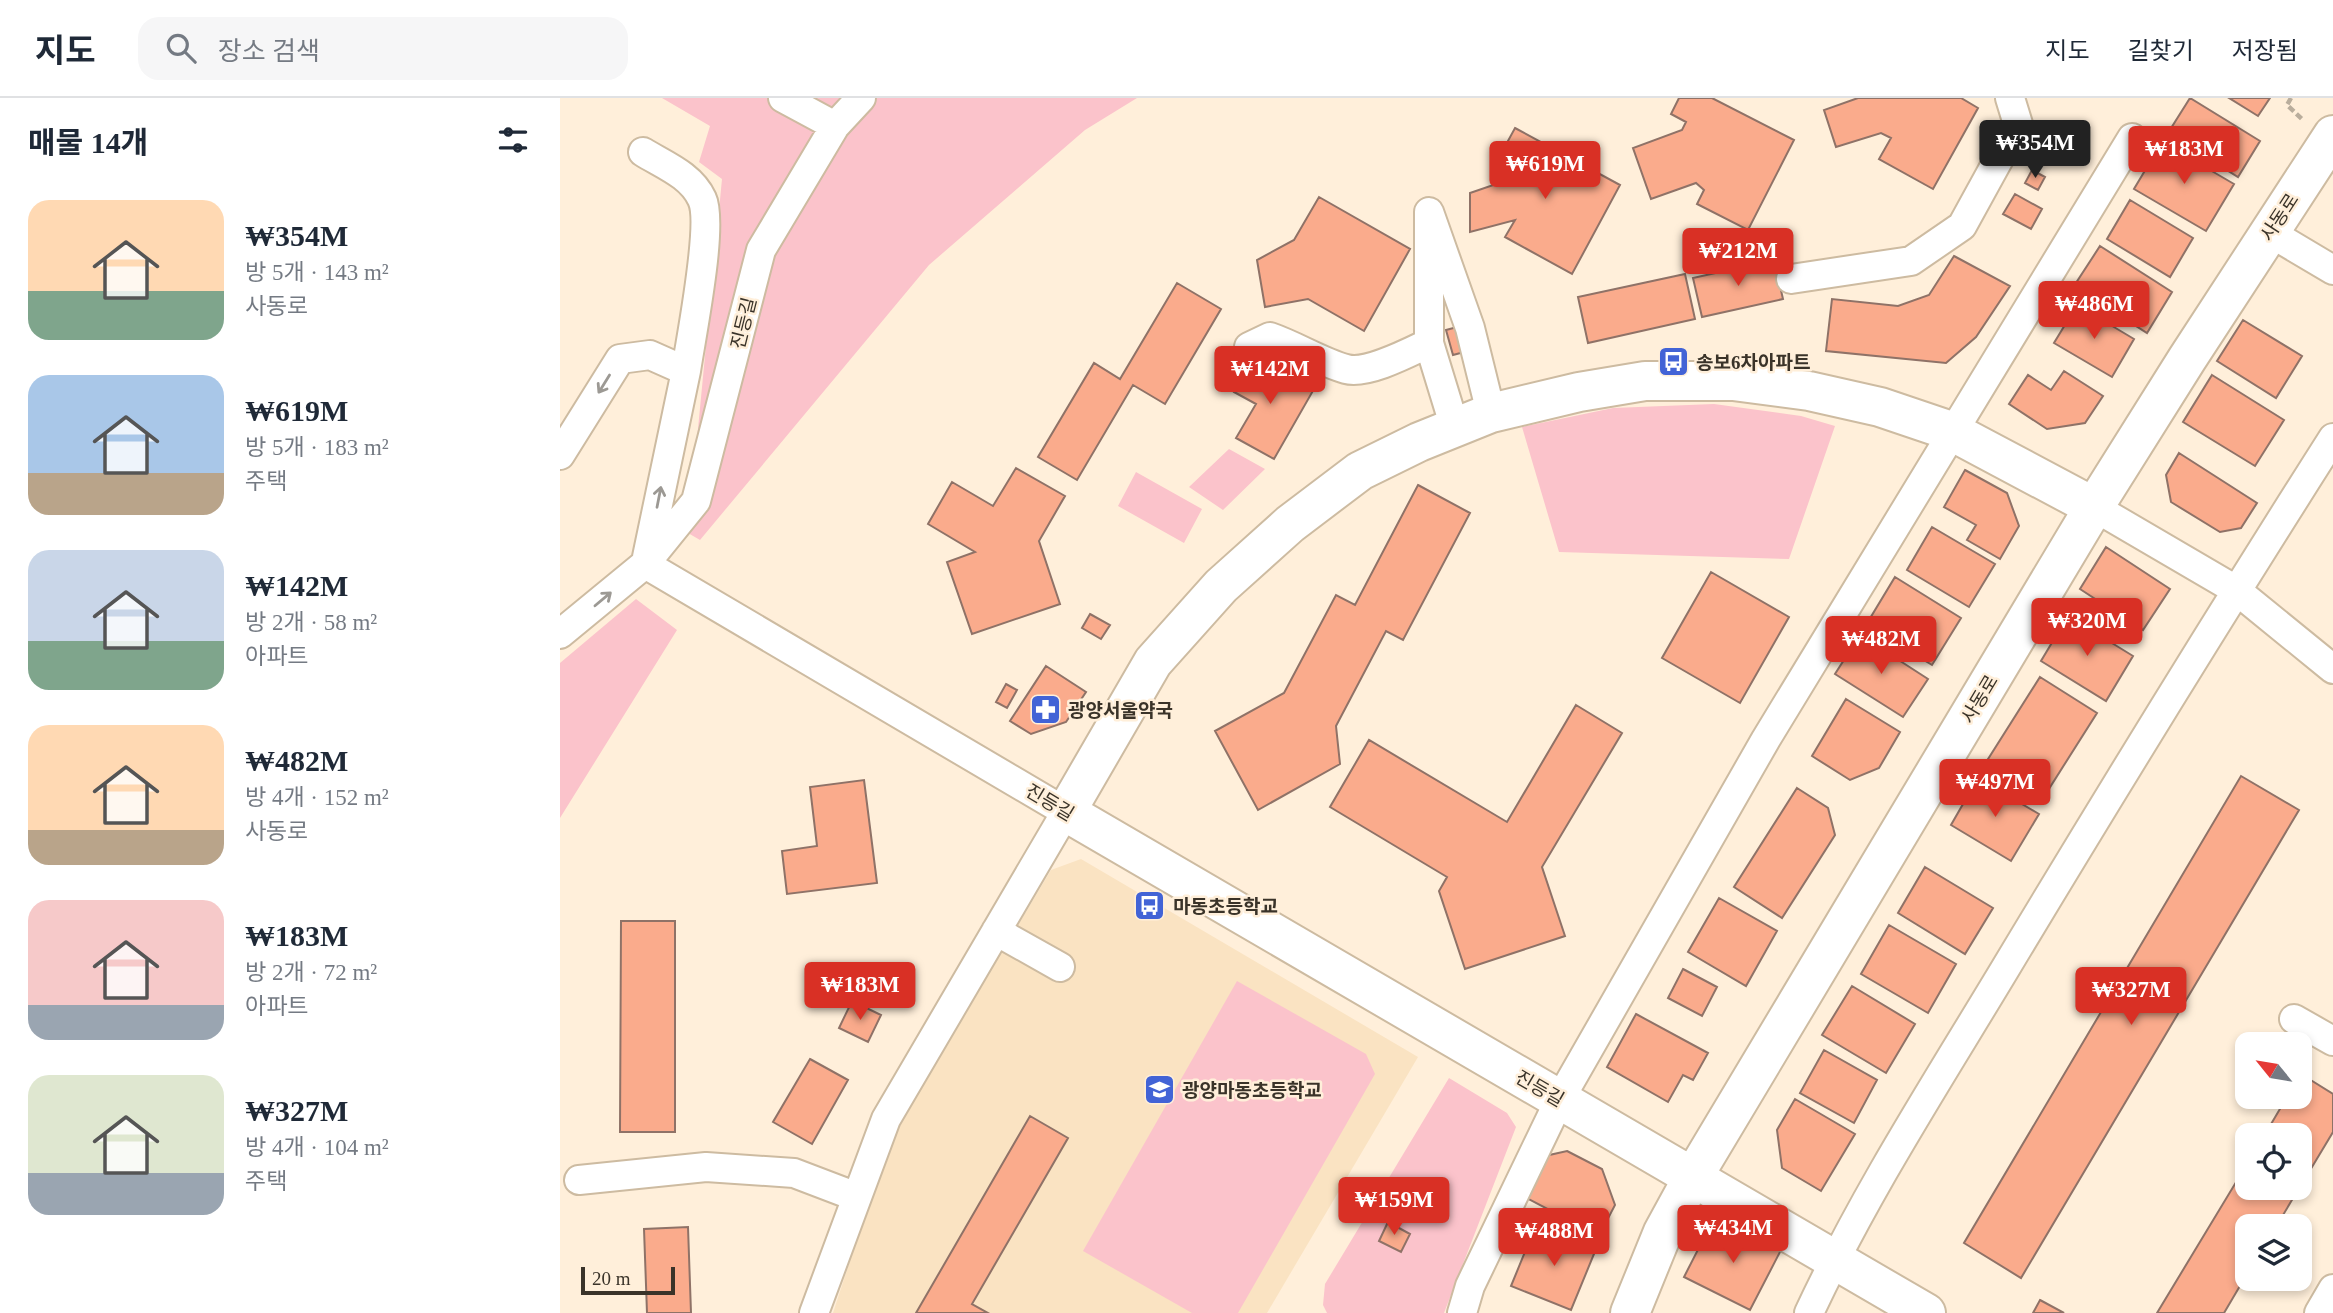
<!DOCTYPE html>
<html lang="ko">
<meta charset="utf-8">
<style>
body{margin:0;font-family:"Times New Roman","Noto Sans KR",serif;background:#f6f6f7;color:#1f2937;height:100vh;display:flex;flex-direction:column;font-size:26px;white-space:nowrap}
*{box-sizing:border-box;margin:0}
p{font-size:23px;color:#747a83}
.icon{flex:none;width:38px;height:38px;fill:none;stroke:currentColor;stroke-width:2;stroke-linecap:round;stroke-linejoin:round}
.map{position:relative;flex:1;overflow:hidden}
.sheet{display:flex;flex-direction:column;background:#fff;width:560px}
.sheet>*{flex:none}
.needle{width:46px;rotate:300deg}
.controls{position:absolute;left:1675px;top:934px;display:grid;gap:14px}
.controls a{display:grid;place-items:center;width:77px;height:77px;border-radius:14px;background:#fff;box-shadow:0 4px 10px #0003;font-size:35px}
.scale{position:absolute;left:21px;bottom:18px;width:94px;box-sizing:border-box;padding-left:7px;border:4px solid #3a3329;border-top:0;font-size:19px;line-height:24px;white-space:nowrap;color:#3a3329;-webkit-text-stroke:5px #ffefda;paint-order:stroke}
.price{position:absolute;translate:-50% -60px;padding:0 16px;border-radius:7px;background:#d93025;color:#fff;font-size:23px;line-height:46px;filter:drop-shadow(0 2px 4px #0008)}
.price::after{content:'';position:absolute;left:50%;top:42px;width:21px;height:16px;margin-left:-10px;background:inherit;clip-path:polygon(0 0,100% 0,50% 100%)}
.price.active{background:#222;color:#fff}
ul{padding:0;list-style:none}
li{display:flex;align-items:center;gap:21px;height:175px;padding:0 28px}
li span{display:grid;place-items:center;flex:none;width:196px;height:140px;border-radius:21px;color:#555}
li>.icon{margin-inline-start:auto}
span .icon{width:84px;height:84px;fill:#fffc;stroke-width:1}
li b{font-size:30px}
h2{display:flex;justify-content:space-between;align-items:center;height:84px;padding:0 28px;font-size:30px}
header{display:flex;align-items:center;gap:42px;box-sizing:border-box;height:98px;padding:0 35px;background:#fff;border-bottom:2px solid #e0e1e3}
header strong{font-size:33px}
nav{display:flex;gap:38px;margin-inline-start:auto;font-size:24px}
.search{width:490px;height:63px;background:#f6f6f7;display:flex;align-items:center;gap:18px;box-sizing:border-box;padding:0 24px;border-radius:21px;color:#747a83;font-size:26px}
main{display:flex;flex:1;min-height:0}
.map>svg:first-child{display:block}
</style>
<header>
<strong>지도</strong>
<div class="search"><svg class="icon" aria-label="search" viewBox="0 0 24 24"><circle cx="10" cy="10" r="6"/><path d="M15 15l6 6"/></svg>장소 검색</div>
<nav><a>지도</a><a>길찾기</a><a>저장됨</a></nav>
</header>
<main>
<section class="sheet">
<h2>매물 14개<svg class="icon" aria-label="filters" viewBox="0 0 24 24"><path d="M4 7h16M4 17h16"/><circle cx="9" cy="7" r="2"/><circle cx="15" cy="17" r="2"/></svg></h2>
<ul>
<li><span style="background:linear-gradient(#ffd9b3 65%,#7fa58c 0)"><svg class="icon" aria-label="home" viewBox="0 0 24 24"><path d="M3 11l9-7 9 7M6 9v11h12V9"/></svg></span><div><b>₩354M</b><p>방 5개 · 143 m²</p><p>사동로</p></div></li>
<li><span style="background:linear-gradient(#a9c7e8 70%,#b9a48a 0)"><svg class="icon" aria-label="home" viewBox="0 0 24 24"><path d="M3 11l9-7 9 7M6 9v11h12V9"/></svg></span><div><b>₩619M</b><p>방 5개 · 183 m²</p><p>주택</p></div></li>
<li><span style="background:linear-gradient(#c9d6e8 65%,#7fa58c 0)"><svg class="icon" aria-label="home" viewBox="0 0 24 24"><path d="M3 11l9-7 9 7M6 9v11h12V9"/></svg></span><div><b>₩142M</b><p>방 2개 · 58 m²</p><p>아파트</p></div></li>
<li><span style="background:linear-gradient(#ffd9b3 75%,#b9a48a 0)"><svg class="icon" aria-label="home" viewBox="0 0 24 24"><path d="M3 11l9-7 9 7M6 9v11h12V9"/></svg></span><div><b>₩482M</b><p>방 4개 · 152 m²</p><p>사동로</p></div></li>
<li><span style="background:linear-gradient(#f6c9c9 75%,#9aa5b1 0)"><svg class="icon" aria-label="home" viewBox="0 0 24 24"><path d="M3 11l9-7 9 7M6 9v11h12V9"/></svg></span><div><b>₩183M</b><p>방 2개 · 72 m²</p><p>아파트</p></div></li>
<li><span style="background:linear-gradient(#dfe7d0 70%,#9aa5b1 0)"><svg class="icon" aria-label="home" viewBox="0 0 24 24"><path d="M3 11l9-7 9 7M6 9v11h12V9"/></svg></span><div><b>₩327M</b><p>방 4개 · 104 m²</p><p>주택</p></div></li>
</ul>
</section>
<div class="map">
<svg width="1773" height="1215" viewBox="0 0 1773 1215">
<rect width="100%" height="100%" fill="#ffefda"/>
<!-- built -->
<path fill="#fae3c2" d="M521,761L858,959L707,1215H273L311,1098L340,1024L491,772Z"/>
<!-- green -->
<path fill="#fbc3cb" d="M102,0H577L525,32L369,167L140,442L128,435L162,81L139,64L150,28Z
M1154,306L1241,318L1275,328L1229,461L999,454L962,329L1053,310Z
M669,351L705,371L663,412L629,389Z
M576,374L642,411L624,445L558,408Z
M76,501L117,532L0,720V565Z
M677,883L806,956L815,976L678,1215H632L523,1153Z
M889,980L947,1015L956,1029L884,1215H767L763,1207L765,1186Z"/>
<!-- building -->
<path fill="#faab8c" stroke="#8f7267" stroke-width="2" d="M1119,0H1152L1234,42L1188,132L1137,106L1144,92L1136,85L1091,101L1073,50L1122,32L1126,24L1111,16Z
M1401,0L1418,10L1373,91L1319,61L1331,40L1321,35L1276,49L1264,12L1298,0Z
M1630,0L1700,43L1678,79L1608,35Z
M1669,0H1710L1698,18Z
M955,30L1060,87L1012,176L945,139L955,122L910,134V95L948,82L953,72L937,63Z
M1602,44L1674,86L1646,133L1574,91Z
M1472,72L1485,79L1478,92L1465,85Z
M1455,96L1482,111L1471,131L1443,116Z
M759,99L850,151L804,233L748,201L705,209L697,162L734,142Z
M1570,102L1633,140L1610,179L1547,141Z
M1540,148L1612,194L1587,235L1514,188Z
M1394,158L1450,188L1416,239L1386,265L1266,253L1272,201L1338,208L1369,197Z
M1214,162L1223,201L1142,219L1133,180Z
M1125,176L1135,221L1028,245L1018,199Z
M617,185L661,211L605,306L573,287L517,382L478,359L534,265L560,281Z
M1517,207L1574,241L1552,279L1494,245Z
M1683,222L1742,258L1716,300L1657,263Z
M901,228L908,253L893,257L886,232Z
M694,257L754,291L714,361L676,340L696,306L674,294Z
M1504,273L1543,298L1525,325L1487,331L1449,306L1468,277L1491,292Z
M1652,277L1724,322L1695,368L1623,324Z
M1619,355L1697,405L1681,430L1660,434L1611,404L1606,377Z
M456,370L505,398L479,443L500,506L412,536L387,464L415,454L368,426L392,384L433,408Z
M1405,372L1447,395L1459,428L1440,461L1407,442L1416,427L1384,409Z
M858,387L910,415L843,542L826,533L776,628L780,666L698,712L655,633L724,595L776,497L795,507Z
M1372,429L1435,466L1409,509L1347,472Z
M1546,449L1610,491L1583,532L1520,491Z
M1151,474L1229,519L1180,605L1102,560Z
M1335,479L1401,520L1372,567L1306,527Z
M530,516L550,527L541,541L522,530Z
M1508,518L1573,558L1546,603L1481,563Z
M1300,537L1368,581L1343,619L1275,576Z
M486,568L526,594L506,624L471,636L450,623Z
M1480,579L1537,615L1480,705L1423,669Z
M446,586L457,592L447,610L436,604Z
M1286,601L1340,634L1319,670L1290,682L1252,658Z
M1016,607L1062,635L982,769L1005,838L905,871L879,793L887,779L770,709L809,642L947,724Z
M1681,678L1739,712L1461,1180L1404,1145Z
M1418,680L1479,716L1451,763L1391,727Z
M304,682L317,785L227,796L222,753L257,748L250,689Z
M1237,690L1268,710L1275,737L1222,820L1174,789Z
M1365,769L1433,810L1405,856L1338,815Z
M1159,800L1217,833L1186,888L1128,854Z
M61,823H115V1034H60Z
M1329,827L1396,866L1368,915L1301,876Z
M1123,871L1157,889L1142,918L1108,900Z
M1292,888L1355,926L1326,975L1262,937Z
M292,903L321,917L308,944L279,930Z
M1076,916L1148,955L1133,982L1123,977L1108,1004L1047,969Z
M1264,952L1317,982L1294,1025L1240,995Z
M250,961L288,982L252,1046L213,1024Z
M1741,976L1773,996V1034L1740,1089V1038H1704L1727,999H1740Z
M1235,1001L1295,1036L1261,1093L1222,1070L1217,1032Z
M470,1018L508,1040L412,1206L428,1215H356Z
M1007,1053L1042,1071L1055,1107L1039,1138L963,1098L985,1058Z
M1687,1066V1090H1739L1716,1129H1687V1176L1664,1215H1597Z
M828,1124L850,1136L841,1154L819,1143Z
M976,1127L1036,1151L1011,1212L951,1188Z
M128,1129L131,1215H87L84,1131Z
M1177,1130L1221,1152L1190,1212L1124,1179L1147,1134Z
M1480,1202L1504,1215H1473Z"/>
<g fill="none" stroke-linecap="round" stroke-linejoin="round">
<defs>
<path id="street" d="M275,28L301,0
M83,54C104,67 131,77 142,101C154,126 131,239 126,273
M1709,134L1773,172
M1231,181L1351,163L1402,128L1458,26L1450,0
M689,249L710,239C736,248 761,264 786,271C807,277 850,254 869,245
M895,330L869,245V114L910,230L931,315
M0,357L60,261L90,257L126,273L87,459
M1534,409L1676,492L1773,571
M85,466L506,714L326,1021L254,1215
M0,536L85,466L136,403L201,152L275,28L223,0
M436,833L500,869
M1734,921L1773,943
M19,1082L146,1069L234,1075L297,1099
M902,1215L910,1188L1000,1001L1206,641L1572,40
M1249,1215C1305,1095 1377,984 1445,871C1552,693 1661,516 1773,340
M1759,1215L1773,1191"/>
<path id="secondary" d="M1070,1215L1103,1134L1133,1079L1534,409L1627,261L1773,37
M1366,1215L506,714L593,564L661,488L730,426L800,373L859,344L931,315L1019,294L1085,283H1173L1249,293L1320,309L1391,333L1534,409"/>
</defs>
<!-- street casing -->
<use href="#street" stroke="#cdbba1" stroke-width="32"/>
<!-- secondary casing -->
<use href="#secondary" stroke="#cdbba1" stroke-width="42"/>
<!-- path -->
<path stroke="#b9ad9c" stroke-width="4.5" stroke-dasharray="7 3.5" stroke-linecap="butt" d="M1731,0L1727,7L1744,23"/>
<!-- street -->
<use href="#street" stroke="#fff" stroke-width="28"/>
<!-- secondary -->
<use href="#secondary" stroke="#fff" stroke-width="38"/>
</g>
<!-- one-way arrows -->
<defs><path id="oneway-shaft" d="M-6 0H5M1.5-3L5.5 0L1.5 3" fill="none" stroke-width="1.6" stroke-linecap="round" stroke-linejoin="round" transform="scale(1.75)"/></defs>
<g stroke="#9c9994">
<use href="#oneway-shaft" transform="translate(44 286) rotate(122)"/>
<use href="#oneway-shaft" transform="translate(99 399) rotate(-79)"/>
<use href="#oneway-shaft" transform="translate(43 501) rotate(-40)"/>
</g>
<!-- icons -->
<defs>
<symbol id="bus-square" viewBox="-11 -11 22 22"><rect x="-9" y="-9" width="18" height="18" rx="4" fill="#4263d6" stroke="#ffefda"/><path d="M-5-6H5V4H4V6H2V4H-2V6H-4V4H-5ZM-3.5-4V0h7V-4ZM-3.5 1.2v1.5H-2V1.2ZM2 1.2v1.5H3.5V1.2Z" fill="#fff"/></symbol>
<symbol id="pharmacy-square" viewBox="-11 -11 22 22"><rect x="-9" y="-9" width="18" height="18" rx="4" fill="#4263d6" stroke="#ffefda"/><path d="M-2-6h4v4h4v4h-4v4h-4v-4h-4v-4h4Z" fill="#fff"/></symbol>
<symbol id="school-square" viewBox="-11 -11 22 22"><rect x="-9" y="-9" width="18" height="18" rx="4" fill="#4263d6" stroke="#ffefda"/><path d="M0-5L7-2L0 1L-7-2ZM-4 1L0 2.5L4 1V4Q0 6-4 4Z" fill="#fff"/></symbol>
</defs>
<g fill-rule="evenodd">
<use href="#bus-square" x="1096" y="246" width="35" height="35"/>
<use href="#pharmacy-square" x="468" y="594" width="35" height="35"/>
<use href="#bus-square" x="572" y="790" width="35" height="35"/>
<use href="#school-square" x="582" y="974" width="35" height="35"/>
</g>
<g text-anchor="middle" stroke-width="5" stroke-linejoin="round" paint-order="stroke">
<!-- street labels -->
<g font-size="19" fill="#3a3329" stroke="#ffefda">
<text transform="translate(1719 119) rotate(-57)" y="7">사동로</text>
<text transform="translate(183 225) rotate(-76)" y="7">진등길</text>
<text transform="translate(1419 601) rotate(-59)" y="7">사동로</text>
<text transform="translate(490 704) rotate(31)" y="7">진등길</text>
<text transform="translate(980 990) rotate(30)" y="7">진등길</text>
</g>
<!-- poi labels -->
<g font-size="19" font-weight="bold" fill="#3a3329" stroke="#ffefda" text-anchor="start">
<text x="1136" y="271">송보6차아파트</text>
<text x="508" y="619">광양서울약국</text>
<text x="613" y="815">마동초등학교</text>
<text x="622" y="999">광양마동초등학교</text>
</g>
</g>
</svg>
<div class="controls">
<a><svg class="needle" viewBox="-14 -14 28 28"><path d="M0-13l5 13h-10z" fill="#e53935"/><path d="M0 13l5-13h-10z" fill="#747a83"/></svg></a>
<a><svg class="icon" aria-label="locate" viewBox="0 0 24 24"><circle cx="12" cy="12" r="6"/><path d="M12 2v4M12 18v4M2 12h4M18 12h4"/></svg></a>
<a><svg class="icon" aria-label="layers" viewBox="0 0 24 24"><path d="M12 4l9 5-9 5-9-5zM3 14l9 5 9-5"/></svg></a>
</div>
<div class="scale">20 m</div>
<b class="price active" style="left:1475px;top:82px">₩354M</b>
<b class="price" style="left:1624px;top:88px">₩183M</b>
<b class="price" style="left:985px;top:103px">₩619M</b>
<b class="price" style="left:1178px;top:190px">₩212M</b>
<b class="price" style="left:1534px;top:243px">₩486M</b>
<b class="price" style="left:710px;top:308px">₩142M</b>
<b class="price" style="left:1527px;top:560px">₩320M</b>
<b class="price" style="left:1321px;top:578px">₩482M</b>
<b class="price" style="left:1435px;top:721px">₩497M</b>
<b class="price" style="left:300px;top:924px">₩183M</b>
<b class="price" style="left:1571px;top:929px">₩327M</b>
<b class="price" style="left:834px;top:1139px">₩159M</b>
<b class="price" style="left:1173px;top:1167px">₩434M</b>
<b class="price" style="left:994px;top:1170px">₩488M</b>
</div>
</main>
